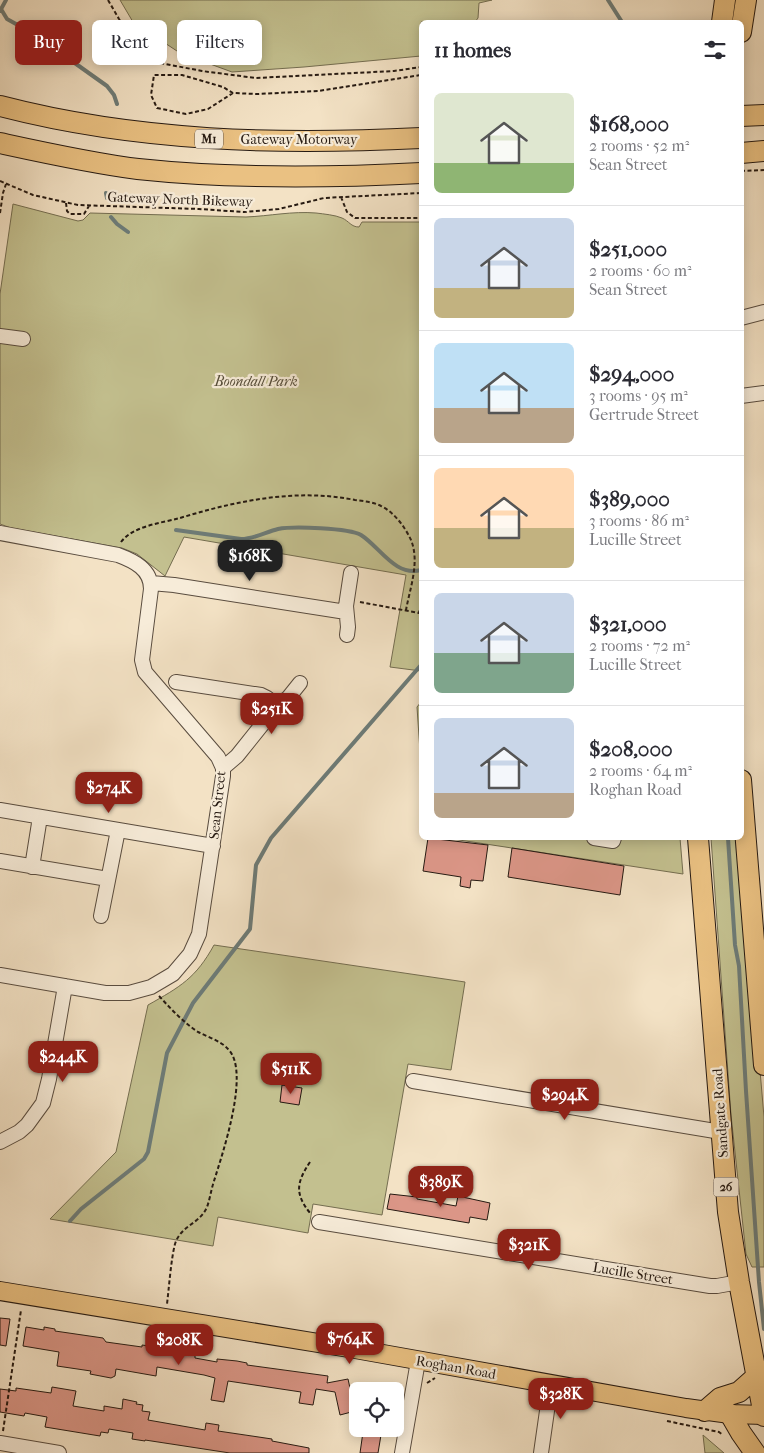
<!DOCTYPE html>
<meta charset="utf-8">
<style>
body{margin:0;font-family:"IM FELL French Canon",serif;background:#f2f2f3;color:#2b2b33;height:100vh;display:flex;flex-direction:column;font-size:19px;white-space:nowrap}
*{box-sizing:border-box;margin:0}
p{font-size:16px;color:#7c7c81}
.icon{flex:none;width:28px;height:28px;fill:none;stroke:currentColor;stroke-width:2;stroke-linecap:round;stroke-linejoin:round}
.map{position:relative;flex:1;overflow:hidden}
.sheet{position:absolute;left:419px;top:20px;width:325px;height:820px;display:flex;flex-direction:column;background:#fff;border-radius:8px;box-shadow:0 2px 12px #0003}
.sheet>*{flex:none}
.banner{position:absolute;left:15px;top:20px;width:329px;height:45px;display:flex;gap:10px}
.tools{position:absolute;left:349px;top:1382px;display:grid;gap:10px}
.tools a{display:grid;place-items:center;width:55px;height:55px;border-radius:8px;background:#fff;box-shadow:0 2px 12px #0003;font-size:25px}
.price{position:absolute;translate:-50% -42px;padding:0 11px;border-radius:10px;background:#8f2418;color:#fff;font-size:16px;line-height:32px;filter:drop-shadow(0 1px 2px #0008)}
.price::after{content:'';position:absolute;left:50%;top:30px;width:15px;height:11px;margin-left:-8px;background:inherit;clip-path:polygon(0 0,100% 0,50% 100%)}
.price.active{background:#222;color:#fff}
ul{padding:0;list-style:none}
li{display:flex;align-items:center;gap:15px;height:125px;padding:0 15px}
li+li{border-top:1px solid #e1e1e2}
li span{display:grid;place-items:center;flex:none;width:140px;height:100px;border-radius:8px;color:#555}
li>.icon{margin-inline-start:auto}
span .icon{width:60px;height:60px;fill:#fffc;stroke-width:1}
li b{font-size:21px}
h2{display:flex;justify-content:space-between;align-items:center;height:60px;padding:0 15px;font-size:21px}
.tag{padding:0 18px;border-radius:8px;background:#fff;box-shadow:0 2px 12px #0003;font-size:18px;line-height:45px}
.tag.active{background:#8f2418;color:#fff}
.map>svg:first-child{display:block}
</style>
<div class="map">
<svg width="764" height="1453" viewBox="0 0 764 1453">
<rect width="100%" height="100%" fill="#f3e2c5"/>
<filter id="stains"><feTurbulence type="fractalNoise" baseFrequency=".004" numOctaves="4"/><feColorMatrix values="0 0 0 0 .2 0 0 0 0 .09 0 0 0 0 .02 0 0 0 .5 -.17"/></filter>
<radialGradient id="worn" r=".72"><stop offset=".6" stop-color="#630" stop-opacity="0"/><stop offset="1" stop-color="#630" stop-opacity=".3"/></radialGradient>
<!-- green -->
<path fill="#c3c08f" stroke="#746d50" d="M120,0H492L479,3L478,18L475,22H421V56L304,67L232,72L180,53L133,22Z
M13,204L78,221L83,220L90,213L246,217C270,216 292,211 316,213C324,214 335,215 342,218C349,221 351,227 359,227L362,222H421V671L390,667L406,575L184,537L165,576L137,554L122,548L11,528L0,524V294Z
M421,702V766L417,707Z
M446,838H680L683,874Z
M711,838H740L764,1117V1267H752L746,1254L731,1115Z
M214,945L465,982L451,1070L408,1064L382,1215L313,1204L308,1233L218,1217L213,1246L50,1219L116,1152L148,1005C180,987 196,978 214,945Z
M703,1435L724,1453H705Z"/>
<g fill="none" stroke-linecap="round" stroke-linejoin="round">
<!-- stream -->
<path stroke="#6d7b77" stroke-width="4" d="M608,0L622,22
M1,9L7,19L34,34L107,86L114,95L117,104
M0,11L6,0
M106,193L107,198
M111,217L117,224L128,232
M176,530L241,539C254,539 266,532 278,529C293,526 349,528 361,535C380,547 395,577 421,570
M728,838L735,945L739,966L746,1091L759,1282L764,1329
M70,1221L81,1209L144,1159L148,1152L167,1053L193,1003L250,929L256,865L271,838L421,665"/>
</g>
<!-- building -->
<path fill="#db9687" stroke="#261a12" d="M428,838L488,845L483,881L471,880L470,888L460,886L461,877L423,871Z
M512,848L624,866L620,895L508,877Z
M282,1085L302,1088L299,1105L280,1102Z
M390,1194L417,1197V1199L456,1206L458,1196L490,1203L487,1220L470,1217L469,1223L387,1209Z
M0,1318L10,1319L6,1346L0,1345Z
M26,1327L44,1330V1327L55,1329V1331L103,1338L106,1342L142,1347V1345L171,1349L173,1341L184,1343L182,1353L195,1355V1358L217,1362V1359L237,1361L247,1363V1365L328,1376L327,1383L348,1379L355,1411L340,1415L335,1392L316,1389L313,1405L299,1403L301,1392L228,1381L224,1402L211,1400L215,1378L204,1375L157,1367L156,1376L116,1369L115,1376L111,1378L90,1374L91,1371L57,1366L59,1352L23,1346Z
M52,1387L76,1391L73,1406L104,1411V1406L122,1409L123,1399L137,1402L136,1404L143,1405L142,1411L150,1412L148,1420L205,1430L206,1423L219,1425L218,1431L272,1439V1441L309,1448V1453H230L145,1440V1441L132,1439L133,1433L109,1429L108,1433L101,1432L100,1436L45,1427L47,1417L25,1413L24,1416L0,1412V1389L16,1391V1388L51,1393Z
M363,1432L381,1435L378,1453H360Z"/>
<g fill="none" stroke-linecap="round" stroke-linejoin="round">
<defs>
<path id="minor" d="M741,318L764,312
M0,336L23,339
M741,396L764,393
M0,533L118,555C134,561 151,569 151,589L142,660L145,672L218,757L223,768V776L199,934L190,954L173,974L151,987L129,993H105L0,975
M151,583L174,585L346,612
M347,635L348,627L346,606L351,573
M176,682L261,695L267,698L277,706
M223,768L237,756L277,706L288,698L300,683
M0,810L213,846
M594,838L613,841L614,838
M0,861L108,879
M32,867L40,817
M101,916L118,830
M413,1081L721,1132
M0,1142L19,1132L27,1125L43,1103L49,1079L65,986
M319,1222L710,1286H717L739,1282
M0,1443L59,1453
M402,1453L418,1361
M541,1453L551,1383"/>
<path id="major" d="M0,1291L355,1349L686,1408L730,1414L764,1415"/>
<path id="highway" d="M722,22L725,0
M741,32L746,0
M0,106C138,142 280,145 421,138
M741,116L764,115
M0,143C46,153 91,163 138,169C232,179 326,178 421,173
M741,153L764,151
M741,780L764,1065
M698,838L728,1212L739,1282L764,1416
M705,1411L720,1398L739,1392L757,1376
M730,1414L741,1433L755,1453"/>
</defs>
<!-- minor casing -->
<use href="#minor" stroke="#594c3f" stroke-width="16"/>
<!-- major casing -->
<use href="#major" stroke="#261a12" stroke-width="20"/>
<!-- highway casing -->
<use href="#highway" stroke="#261a12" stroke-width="22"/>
<!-- path -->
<path stroke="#261a12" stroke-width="2" stroke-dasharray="4 2.5" stroke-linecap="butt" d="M108,0L119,19L150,61L202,71L256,78L394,71L421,67
M233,93L208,109L186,114L157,108L151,95L154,75H182L223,87L233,93L257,94L318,91L421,75
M741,171L764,170
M0,181L33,195L78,205L199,209L244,212L279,209L324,198L421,193
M341,197L347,212L355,218H421
M66,203L67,211L70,214H84L89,206
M0,213L3,193L6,184
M121,542C133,526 161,523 180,518C236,501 296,488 355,500C364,501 373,502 381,506C394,512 405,527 411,540C420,562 410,588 406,610
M360,602L419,613L421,605
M159,996C171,1009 183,1022 198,1032C208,1037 221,1041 228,1049C251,1071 222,1155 214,1181C211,1190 210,1199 207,1207C200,1224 181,1225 175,1244C171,1259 169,1288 167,1304
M310,1162C297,1182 294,1193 310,1213
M427,1383L435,1378
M667,1421L719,1432L723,1435
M3,1431L21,1310"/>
<!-- minor -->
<use href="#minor" stroke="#f7ecd9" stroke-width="14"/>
<!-- major -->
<use href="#major" stroke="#eac182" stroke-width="18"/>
<!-- highway -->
<use href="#highway" stroke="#eac182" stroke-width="20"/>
</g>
<g text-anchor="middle" stroke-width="4.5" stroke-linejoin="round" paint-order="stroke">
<!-- shield labels -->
<g fill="#f7ecd9" stroke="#65594e" stroke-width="1">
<rect x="195" y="129.5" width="28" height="19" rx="4"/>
<rect x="713.5" y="1177.5" width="25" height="19" rx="4"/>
</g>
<g font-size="12" font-weight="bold" fill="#261a12">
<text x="209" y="143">M1</text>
<text x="726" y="1191">26</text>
</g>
<!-- street labels -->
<g font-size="14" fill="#261a12" stroke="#f7ecd9">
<text x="299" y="144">Gateway Motorway</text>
<text transform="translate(180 199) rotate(2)" y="5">Gateway North Bikeway</text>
<text transform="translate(217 805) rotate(-84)" y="5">Sean Street</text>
<text transform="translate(720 1113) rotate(-94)" y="5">Sandgate Road</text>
<text transform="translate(633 1273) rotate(9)" y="5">Lucille Street</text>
<text transform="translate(456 1367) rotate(10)" y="5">Roghan Road</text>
</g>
<!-- park labels -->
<g font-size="14" font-style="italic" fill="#554c38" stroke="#f7ecd9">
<text x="256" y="386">Boondall Park</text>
</g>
</g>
<rect width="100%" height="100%" filter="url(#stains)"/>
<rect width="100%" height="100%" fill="url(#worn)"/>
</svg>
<div class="tools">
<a><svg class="icon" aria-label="locate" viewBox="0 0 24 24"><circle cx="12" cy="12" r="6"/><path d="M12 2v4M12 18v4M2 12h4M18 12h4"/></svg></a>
</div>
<b class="price active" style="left:250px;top:582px">$168K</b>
<b class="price" style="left:272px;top:735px">$251K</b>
<b class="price" style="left:109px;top:814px">$274K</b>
<b class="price" style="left:63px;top:1083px">$244K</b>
<b class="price" style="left:291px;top:1095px">$511K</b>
<b class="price" style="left:565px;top:1121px">$294K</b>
<b class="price" style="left:441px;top:1208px">$389K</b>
<b class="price" style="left:529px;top:1271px">$321K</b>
<b class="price" style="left:350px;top:1365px">$764K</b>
<b class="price" style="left:179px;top:1366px">$208K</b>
<b class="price" style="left:561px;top:1420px">$328K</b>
<div class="banner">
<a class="tag active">Buy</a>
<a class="tag">Rent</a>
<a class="tag">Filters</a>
</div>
<section class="sheet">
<h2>11 homes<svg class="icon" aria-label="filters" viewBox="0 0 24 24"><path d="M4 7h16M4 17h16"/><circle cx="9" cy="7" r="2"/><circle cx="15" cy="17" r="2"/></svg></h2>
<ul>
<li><span style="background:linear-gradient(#dfe7d0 70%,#8fb573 0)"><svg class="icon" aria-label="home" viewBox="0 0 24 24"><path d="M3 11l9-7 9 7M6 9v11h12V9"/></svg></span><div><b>$168,000</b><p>2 rooms · 52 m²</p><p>Sean Street</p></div></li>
<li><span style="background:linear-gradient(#c9d6e8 70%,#c2b280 0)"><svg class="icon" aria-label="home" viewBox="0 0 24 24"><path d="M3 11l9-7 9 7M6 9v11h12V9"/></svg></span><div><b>$251,000</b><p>2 rooms · 60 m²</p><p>Sean Street</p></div></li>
<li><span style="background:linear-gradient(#bfe0f5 65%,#b9a48a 0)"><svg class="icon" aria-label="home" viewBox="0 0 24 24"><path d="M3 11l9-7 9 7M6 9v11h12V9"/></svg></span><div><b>$294,000</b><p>3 rooms · 95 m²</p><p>Gertrude Street</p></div></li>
<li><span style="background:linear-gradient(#ffd9b3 60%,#c2b280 0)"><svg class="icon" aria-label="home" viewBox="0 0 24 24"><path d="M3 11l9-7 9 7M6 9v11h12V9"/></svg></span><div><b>$389,000</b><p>3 rooms · 86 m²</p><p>Lucille Street</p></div></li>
<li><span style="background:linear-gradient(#c9d6e8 60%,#7fa58c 0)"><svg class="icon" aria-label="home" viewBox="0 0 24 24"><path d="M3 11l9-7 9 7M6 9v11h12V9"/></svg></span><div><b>$321,000</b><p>2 rooms · 72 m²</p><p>Lucille Street</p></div></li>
<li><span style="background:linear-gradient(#c9d6e8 75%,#b9a48a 0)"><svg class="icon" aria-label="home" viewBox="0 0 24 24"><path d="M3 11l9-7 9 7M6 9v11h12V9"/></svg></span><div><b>$208,000</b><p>2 rooms · 64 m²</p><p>Roghan Road</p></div></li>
</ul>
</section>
</div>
